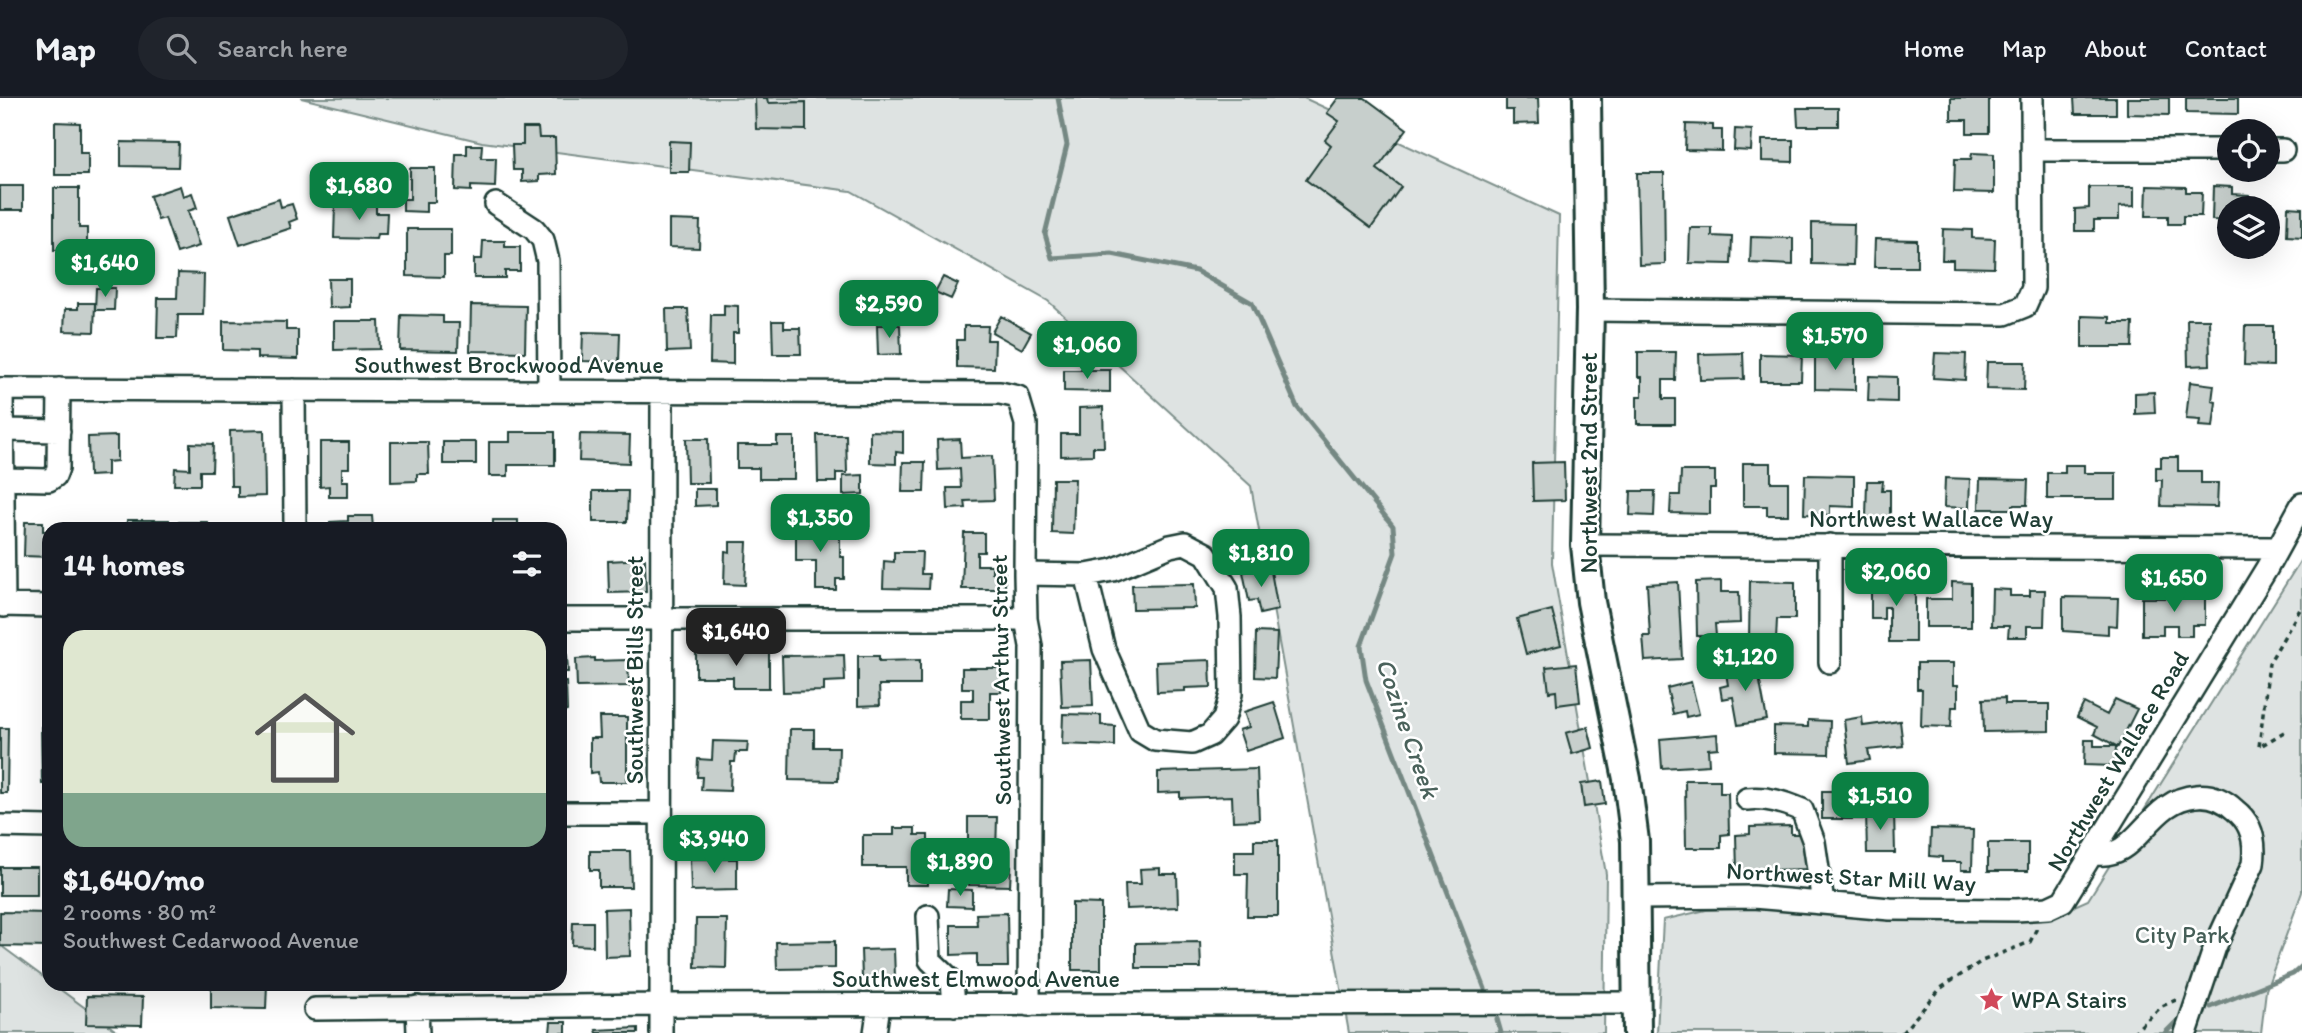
<!DOCTYPE html>
<meta charset="utf-8">
<style>
body{margin:0;font-family:Itim,sans-serif;background:#20242c;color:#f1f3f6;height:100vh;display:flex;flex-direction:column;font-size:26px;white-space:nowrap}
*{box-sizing:border-box;margin:0}
p{font-size:23px;color:#9ea1a6}
.icon{flex:none;width:38px;height:38px;fill:none;stroke:currentColor;stroke-width:2;stroke-linecap:round;stroke-linejoin:round}
.map{position:relative;flex:1;overflow:hidden}
.details{position:absolute;left:42px;top:424px;width:525px;height:469px;display:flex;flex-direction:column;background:#171b24;border-radius:21px;box-shadow:0 7px 28px #0002}
.details>*{flex:none}
.buttons{position:absolute;left:2217px;top:21px;display:grid;gap:14px}
.buttons a{display:grid;place-items:center;width:63px;height:63px;border-radius:50%;background:#171b24;box-shadow:0 7px 28px #0002;font-size:35px}
.price{position:absolute;translate:-50% -60px;padding:0 16px;border-radius:14px;background:#0b8043;color:#fff;font-size:23px;line-height:46px;filter:drop-shadow(0 2px 4px #0008)}
.price::after{content:'';position:absolute;left:50%;top:42px;width:21px;height:16px;margin-left:-10px;background:inherit;clip-path:polygon(0 0,100% 0,50% 100%)}
.price.current{background:#222;color:#fff}
ul{padding:0;list-style:none}
li{display:grid;align-content:center;gap:14px;height:371px;padding:0 21px}
li span{display:grid;place-items:center;height:217px;border-radius:21px;color:#555}
li>.icon{margin-inline-start:auto}
span .icon{width:126px;height:126px;fill:#fffc;stroke-width:1}
li b{font-size:30px}
h2{display:flex;justify-content:space-between;align-items:center;height:84px;padding:0 21px;font-size:30px}
header{display:flex;align-items:center;gap:42px;box-sizing:border-box;height:98px;padding:0 35px;background:#171b24;border-bottom:2px solid #363941}
header strong{font-size:33px}
nav{display:flex;gap:38px;margin-inline-start:auto;font-size:24px}
.search{width:490px;height:63px;background:#20242c;display:flex;align-items:center;gap:18px;box-sizing:border-box;padding:0 24px;border-radius:38px;color:#9ea1a6;font-size:26px}
.map>svg:first-child{display:block}
</style>
<header>
<strong>Map</strong>
<div class="search"><svg class="icon" aria-label="search" viewBox="0 0 24 24"><circle cx="10" cy="10" r="6"/><path d="M15 15l6 6"/></svg>Search here</div>
<nav><a>Home</a><a>Map</a><a>About</a><a>Contact</a></nav>
</header>
<div class="map">
<svg width="2302" height="935" viewBox="0 0 2302 935">
<rect width="100%" height="100%" fill="#fff"/>
<filter id="ink" filterUnits="userSpaceOnUse"><feTurbulence type="fractalNoise" baseFrequency=".0143" numOctaves="2"/><feDisplacementMap in="SourceGraphic" scale="14" xChannelSelector="R" yChannelSelector="G"/><feConvolveMatrix kernelMatrix="1 2 1 2 8 2 1 2 1" color-interpolation-filters="sRGB"/></filter>
<g filter="url(#ink)">
<!-- green -->
<path fill="#dee3e2" stroke="#7e908b" stroke-width="2" d="M301,0H1304L1559,118L1552,465L1606,776L1604,935H1349L1251,388L1048,203L851,93L482,44Z
M2302,460V794L2266,892L2261,935H1657L1663,822L1706,812L1779,810L2052,818L2088,802Z
M0,847L119,935H0Z"/>
<g fill="none" stroke-linecap="round" stroke-linejoin="round">
<!-- stream -->
<path stroke="#758883" stroke-width="5" d="M1058,0L1067,47L1045,136L1052,160L1112,156L1196,173L1252,205L1297,309L1393,428L1395,455L1361,548L1366,582L1485,891
M2211,909L2293,876L2302,868
M1497,921L1501,935
M2165,935L2177,923"/>
</g>
<!-- building -->
<path fill="#c7cfcc" stroke="#1f3d34" stroke-width="2" d="M755,0H767L768,5L806,4V32L756,31Z
M1338,0H1365L1407,31L1377,71L1401,89L1371,130L1306,82L1331,47L1325,42L1339,23L1327,15Z
M1506,0H1538L1539,25L1513,26V12H1506Z
M1951,0H1989V35H1967V22H1951Z
M2074,0H2116V16H2075Z
M2127,0H2169V17L2127,16Z
M2186,0H2238V16L2186,15Z
M1797,10H1838V28H1798Z
M55,24L80,25V55H88V77H55Z
M1686,26L1713,27V32H1722V53L1685,52Z
M523,30H538L539,40H555L556,76L539,77V83L522,84V72H513L512,47H523Z
M1735,31L1752,32L1751,53L1734,52Z
M1762,42H1793V64L1762,63Z
M669,43L690,44L689,74H669Z
M121,44L179,45L178,69L121,68Z
M467,47H482L481,60H496L495,89L471,88V93L455,92L456,56H467Z
M1972,55L1994,56V95L1954,94L1955,61H1971Z
M410,70H435V104H426V114L403,113V101H410Z
M1637,75H1664L1665,166L1639,167Z
M0,88H23V112H0Z
M180,88L183,98L192,95L197,110L188,113L199,148L177,155L165,120L158,122L150,98Z
M2147,88L2186,89V94H2202L2201,118H2183V126H2168V118H2146Z
M2213,88L2232,89V96L2249,97V103H2266V110H2230V123L2212,122Z
M2089,89H2134V108L2119,109V122H2094V133H2075V111L2089,110Z
M54,90H79V130H87V152H54Z
M279,101L281,109L292,106L297,121L289,124L291,130L240,147L230,117Z
M335,107H376V115H387L386,136H377L376,141L334,140Z
M2288,109L2302,110V139L2287,138Z
M669,122L700,123L699,150L669,149Z
M1812,125L1854,126L1853,167L1812,166Z
M1690,130H1712V138L1732,139L1731,166L1689,165Z
M407,131H451V158H444V179L407,178Z
M1943,131L1972,132V140L1995,141L1994,170L1953,169V162H1942Z
M1751,139L1793,140V167L1750,165Z
M1875,141L1917,142V169H1874Z
M483,143H505V149H520V173H505V180H474V161H482Z
M178,175L204,176L203,217H178L177,240H157L158,200H177Z
M943,179L958,186L951,201L935,194Z
M328,181H350V209L329,210Z
M96,190H115L114,212H95Z
M78,205H95L94,234L64,233L65,211H78Z
M471,207L526,208L525,254L470,253Z
M724,207L738,208V235H733V266L710,265L711,217H724Z
M666,211H688L690,253L667,254Z
M401,217L443,218V225H459L458,253L400,252Z
M1001,218L1031,235L1022,251L992,234Z
M2082,218L2110,219V225H2133L2132,249H2082Z
M2187,221H2209L2210,267L2188,268Z
M223,223L286,224V232H298V261L257,260V253L223,252Z
M334,223H379L380,251L334,252Z
M772,223H784V230H800L801,256H773Z
M877,227H900L901,256L878,257Z
M964,228H988L987,242H995L994,270L957,269V242H964Z
M2245,228H2273V268L2244,267Z
M583,234L620,235L619,264L582,263Z
M1638,254H1676L1675,282H1663V301H1675V326H1637V299H1642V279H1638Z
M1743,255L1744,281L1700,282L1699,256Z
M1935,255L1966,256L1965,282L1933,280Z
M1760,256L1802,257L1801,283H1760Z
M1815,257H1855V292L1815,291Z
M1987,264H2025L2024,292L1986,291Z
M1064,272H1110V294L1064,293Z
M1869,278L1897,279V304L1868,303Z
M2190,284L2214,287L2212,303L2216,304L2213,329L2199,328L2200,322L2186,321Z
M2154,294L2155,315L2135,316V295Z
M1103,309L1104,349H1093V357L1061,358V336H1079V310Z
M264,332L265,398L238,399V388H231L230,333Z
M870,333L903,334V355L896,354V366L870,365Z
M510,334H555V367H508V378H489V344H510Z
M580,336L630,337L629,365L579,363Z
M817,337H846L847,375H836V384H818Z
M117,338V363L107,364V377L89,378L88,339Z
M777,339H794V381H759V370H737V347H777Z
M686,341H708L709,385H687Z
M960,341L961,360L992,358L994,402L965,403L966,410L948,411L947,390H961L960,371L938,372L937,342Z
M320,344H349V370H342V383H348V399H329V388L320,389Z
M391,344H428L429,376H417V383L391,384Z
M443,344H476V366H443Z
M190,345L213,346L212,373H200V387H174L175,370L190,371Z
M2161,359H2178V373H2201V385H2218L2217,409L2161,408L2162,382H2156V369H2161Z
M903,364H925L924,394H902Z
M1564,364L1565,402L1533,403L1532,365Z
M1743,365H1771V384H1788V417H1767V408H1743Z
M2065,367H2084V375H2116V401H2047V375H2065Z
M1681,373H1715V390H1710V416L1670,415L1671,397H1680Z
M863,377V396L843,397V378Z
M1805,377L1854,378V409L1830,408V417L1804,416Z
M1945,380L1970,381L1969,410L1944,409Z
M1053,381H1075L1073,436L1052,435Z
M1980,381L2028,382L2027,407H2013V411H1979Z
M1867,383H1883L1882,392H1890V421L1866,420Z
M695,391H716V407L695,408Z
M593,393H628L627,424H593Z
M1631,393H1655L1654,418L1630,417Z
M348,418H372L373,430H330V424L348,423Z
M127,422H169V430H127Z
M493,422H518V430H493Z
M796,423H817V436H840V459H844V481H836V492H816V463H796Z
M25,424H43V433H49V459L24,458Z
M175,424H208L207,430H175Z
M964,435H984V454H977V467H992V475H1005V491H962Z
M730,444H747L745,487L724,486L725,453L730,454Z
M894,454H922L921,476H929L928,491L883,490L884,463L894,464Z
M645,461L646,494L609,495L608,463Z
M1270,468L1278,512L1260,516L1257,502L1249,503L1243,474Z
M1721,483V494H1739L1740,525L1715,526L1716,538H1697L1696,484Z
M1750,483L1795,484V521H1777L1776,542H1749Z
M1871,483H1915V544H1889V509H1884V521H1871Z
M1678,484L1682,561L1645,563L1643,538H1650L1647,486Z
M1952,484L1971,485V529H1926V501H1952Z
M1194,486L1195,510L1133,511L1132,487Z
M1992,491L2010,492V498H2030V492H2045L2044,528H2027V539H2008L2009,528H1991Z
M2184,494H2205V527H2192V538H2177V527H2163V537H2142V500H2184Z
M2063,499L2118,500L2117,528L2108,527V536L2063,533Z
M1552,512L1561,547L1526,556L1517,521Z
M1256,534L1277,535L1275,580L1255,579Z
M696,554L769,555V590H733V579H696Z
M560,557H567L568,574H560Z
M844,557L845,583L824,584V593L783,594L782,558Z
M858,558H879V563L920,562V587H879L880,607L858,608Z
M595,560V563L628,562L629,588L577,589L576,561Z
M1091,562L1093,608L1062,609L1060,563Z
M1210,562L1211,589L1185,590V593L1157,594L1156,564Z
M1756,563L1767,622L1738,627L1733,599L1722,601L1720,589L1728,587L1725,569Z
M1917,565H1953V587H1958V609H1952L1951,629L1921,628L1922,591H1917Z
M1576,566L1580,604L1557,607L1556,593L1549,594L1546,569Z
M962,570H1001V594H990V621H961V602H973V590H962Z
M560,584H566L567,613L560,614Z
M1691,584L1699,616L1686,619L1685,613L1673,616L1667,590Z
M2005,600V606H2049V633L1984,634L1983,601Z
M2115,601L2137,611L2118,649L2094,636L2097,629L2077,619L2084,605L2107,617Z
M1274,604L1285,640L1246,653L1239,632L1249,629L1244,614Z
M1063,616L1101,617V627L1115,628V648L1062,646Z
M599,619H627V684H599L598,674L590,675V640H600Z
M1862,619L1863,628L1900,623L1903,648L1868,652L1870,662L1849,665L1844,622Z
M1808,622L1830,623L1829,656L1774,655V628L1808,629Z
M41,629H49V686H42Z
M1588,629L1593,650L1572,656L1566,635Z
M0,630H8L7,695H0Z
M790,631H814V649H839L838,683L789,682Z
M1717,636L1718,650L1708,651L1709,667L1662,670L1660,641Z
M2085,642H2094V648H2116L2115,668L2084,667Z
M713,643L748,644L747,654H736L735,664H731L730,693L701,692L702,679H697L698,661L712,662Z
M1257,671L1259,722L1233,723L1232,698L1180,700V694L1158,695V674Z
M1685,682H1720V695H1728L1729,736L1721,737V750H1686Z
M1602,683L1605,706L1584,709L1581,686Z
M1822,693H1863V721H1822Z
M1866,714H1894L1895,755H1867Z
M968,719H997L996,755H968Z
M742,727L743,749H720V728Z
M1791,728V736H1805L1806,771L1737,773L1736,737L1750,736V729Z
M894,730H915V737H928V787H906V769H863V737H894Z
M1931,731L1973,732L1972,772H1961V764H1942V759L1930,758Z
M1254,742H1278V818H1247L1248,776H1235V753H1254Z
M1988,745H2028V773H1988Z
M590,753H630L631,789H599V772H590Z
M690,761H737V792L691,793Z
M969,767L1011,768L1010,788L969,787Z
M0,769H37V797H0Z
M1160,770V776H1177L1178,809L1126,811L1125,786H1141L1140,771Z
M948,791L972,792V809L947,808Z
M1072,805L1101,806V872H1072Z
M629,810L630,858L605,859L604,811Z
M0,814L49,815V849L0,848Z
M1007,815L1008,869H977V856L951,857V827H977L976,816Z
M696,821H727L726,870L695,869Z
M573,824H593V848L572,847Z
M835,843V870L777,871L776,844Z
M1200,844L1201,870H1136V845Z
M894,851L895,879L862,880L861,852Z
M211,886H267L266,911L211,910Z
M87,898L143,899L142,927L86,926Z
M551,924H566V935H550Z
M638,930V935H597L596,932Z"/>
<g fill="none" stroke-linecap="round" stroke-linejoin="round">
<defs>
<path id="minor" d="M2032,52H2230
M2268,52H2283
M496,106L534,131L543,142L548,163L549,293
M1590,212L2005,216L2025,208L2033,190L2032,0
M0,291L1000,295L1018,299L1026,326L1025,476L1026,521L1031,548L1029,907
M2,291L4,508
M294,292L295,430
M3,332L59,333
M3,381L49,382L55,378L58,370L59,291
M1185,445L1206,456L1227,490L1230,519L1231,596L1224,621L1210,637L1192,645L1155,642L1140,633L1104,551L1086,477L1113,472L1170,448Z
M1585,447L2277,450
M1830,447V564
M1025,476L1086,477
M0,507L49,508
M560,521H1026
M1747,701C1767,699 1783,704 1802,712L1814,744L1823,805
M560,715H661
M0,728L49,729
M2092,755C2138,766 2146,702 2196,698C2211,696 2224,702 2235,712C2252,725 2256,745 2253,766L2215,849L2186,935
M1636,800L1753,799L1890,811L2016,812L2048,810L2063,803L2267,470L2302,406
M928,818L930,862L952,883L954,907
M417,909L418,935
M315,911L661,907L1637,905
M661,935L662,294
M875,935L879,907"/>
<path id="major" d="M1587,0L1590,212L1585,447L1591,504L1627,681L1635,743L1637,935"/>
</defs>
<!-- minor casing -->
<use href="#minor" stroke="#1f3d34" stroke-width="26"/>
<!-- major casing -->
<use href="#major" stroke="#1f3d34" stroke-width="32"/>
<!-- path -->
<path stroke="#1f3d34" stroke-width="3.5" stroke-dasharray="5 5" stroke-linecap="butt" d="M2284,634L2259,649L2269,565L2302,508
M1902,935L1941,890L1982,863L2030,844L2037,830
M2133,935L2162,908L2178,901"/>
<!-- minor -->
<use href="#minor" stroke="#fff" stroke-width="21"/>
<!-- major -->
<use href="#major" stroke="#fff" stroke-width="26"/>
</g>
</g>
<!-- icons -->
<defs>
<symbol id="sight-bare" viewBox="-9 -9 18 18"><path d="M0-6L1.8-2.2L6-1.7L2.9 1.2L3.7 5.4L0 3.3L-3.7 5.4L-2.9 1.2L-6-1.7L-1.8-2.2Z" fill="#d1495b" stroke="#fff" stroke-width="2.5" paint-order="stroke"/></symbol>
</defs>
<g fill-rule="evenodd">
<use href="#sight-bare" x="1974" y="884" width="35" height="35"/>
</g>
<g text-anchor="middle" stroke-width="5" stroke-linejoin="round" paint-order="stroke">
<!-- street labels -->
<g font-size="24" fill="#1f3d34" stroke="#fff">
<text x="509" y="275">Southwest Brockwood Avenue</text>
<text transform="translate(1589 365) rotate(-90)" y="8">Northwest 2nd Street</text>
<text x="1931" y="429">Northwest Wallace Way</text>
<text transform="translate(635 572) rotate(-90)" y="8">Southwest Bills Street</text>
<text transform="translate(1001 582) rotate(-91)" y="8">Southwest Arthur Street</text>
<text transform="translate(2118 663) rotate(-59)" y="8">Northwest Wallace Road</text>
<text transform="translate(1851 779) rotate(3)" y="8">Northwest Star Mill Way</text>
<text x="976" y="889">Southwest Elmwood Avenue</text>
</g>
<!-- park labels -->
<g font-size="24" fill="#455e57" stroke="#fff">
<text x="2182" y="845">City Park</text>
</g>
<!-- poi labels -->
<g font-size="24" fill="#1f3d34" stroke="#fff" text-anchor="start">
<text x="2011" y="910">WPA Stairs</text>
</g>
<!-- water labels -->
<g font-size="26" font-style="italic" fill="#4a625b" stroke="#fff">
<text transform="translate(1408 630) rotate(71)" y="9">Cozine Creek</text>
</g>
</g>
</svg>
<div class="buttons">
<a><svg class="icon" aria-label="locate" viewBox="0 0 24 24"><circle cx="12" cy="12" r="6"/><path d="M12 2v4M12 18v4M2 12h4M18 12h4"/></svg></a>
<a><svg class="icon" aria-label="layers" viewBox="0 0 24 24"><path d="M12 4l9 5-9 5-9-5zM3 14l9 5 9-5"/></svg></a>
</div>
<b class="price" style="left:359px;top:124px">$1,680</b>
<b class="price" style="left:105px;top:201px">$1,640</b>
<b class="price" style="left:889px;top:242px">$2,590</b>
<b class="price" style="left:1835px;top:274px">$1,570</b>
<b class="price" style="left:1087px;top:283px">$1,060</b>
<b class="price" style="left:820px;top:456px">$1,350</b>
<b class="price" style="left:1261px;top:491px">$1,810</b>
<b class="price" style="left:1896px;top:510px">$2,060</b>
<b class="price" style="left:2174px;top:516px">$1,650</b>
<b class="price current" style="left:736px;top:570px">$1,640</b>
<b class="price" style="left:1745px;top:595px">$1,120</b>
<b class="price" style="left:1880px;top:734px">$1,510</b>
<b class="price" style="left:714px;top:777px">$3,940</b>
<b class="price" style="left:960px;top:800px">$1,890</b>
<section class="details">
<h2>14 homes<svg class="icon" aria-label="filters" viewBox="0 0 24 24"><path d="M4 7h16M4 17h16"/><circle cx="9" cy="7" r="2"/><circle cx="15" cy="17" r="2"/></svg></h2>
<ul>
<li><span style="background:linear-gradient(#dfe7d0 75%,#7fa58c 0)"><svg class="icon" aria-label="home" viewBox="0 0 24 24"><path d="M3 11l9-7 9 7M6 9v11h12V9"/></svg></span><div><b>$1,640/mo</b><p>2 rooms · 80 m²</p><p>Southwest Cedarwood Avenue</p></div></li>
</ul>
</section>
</div>
